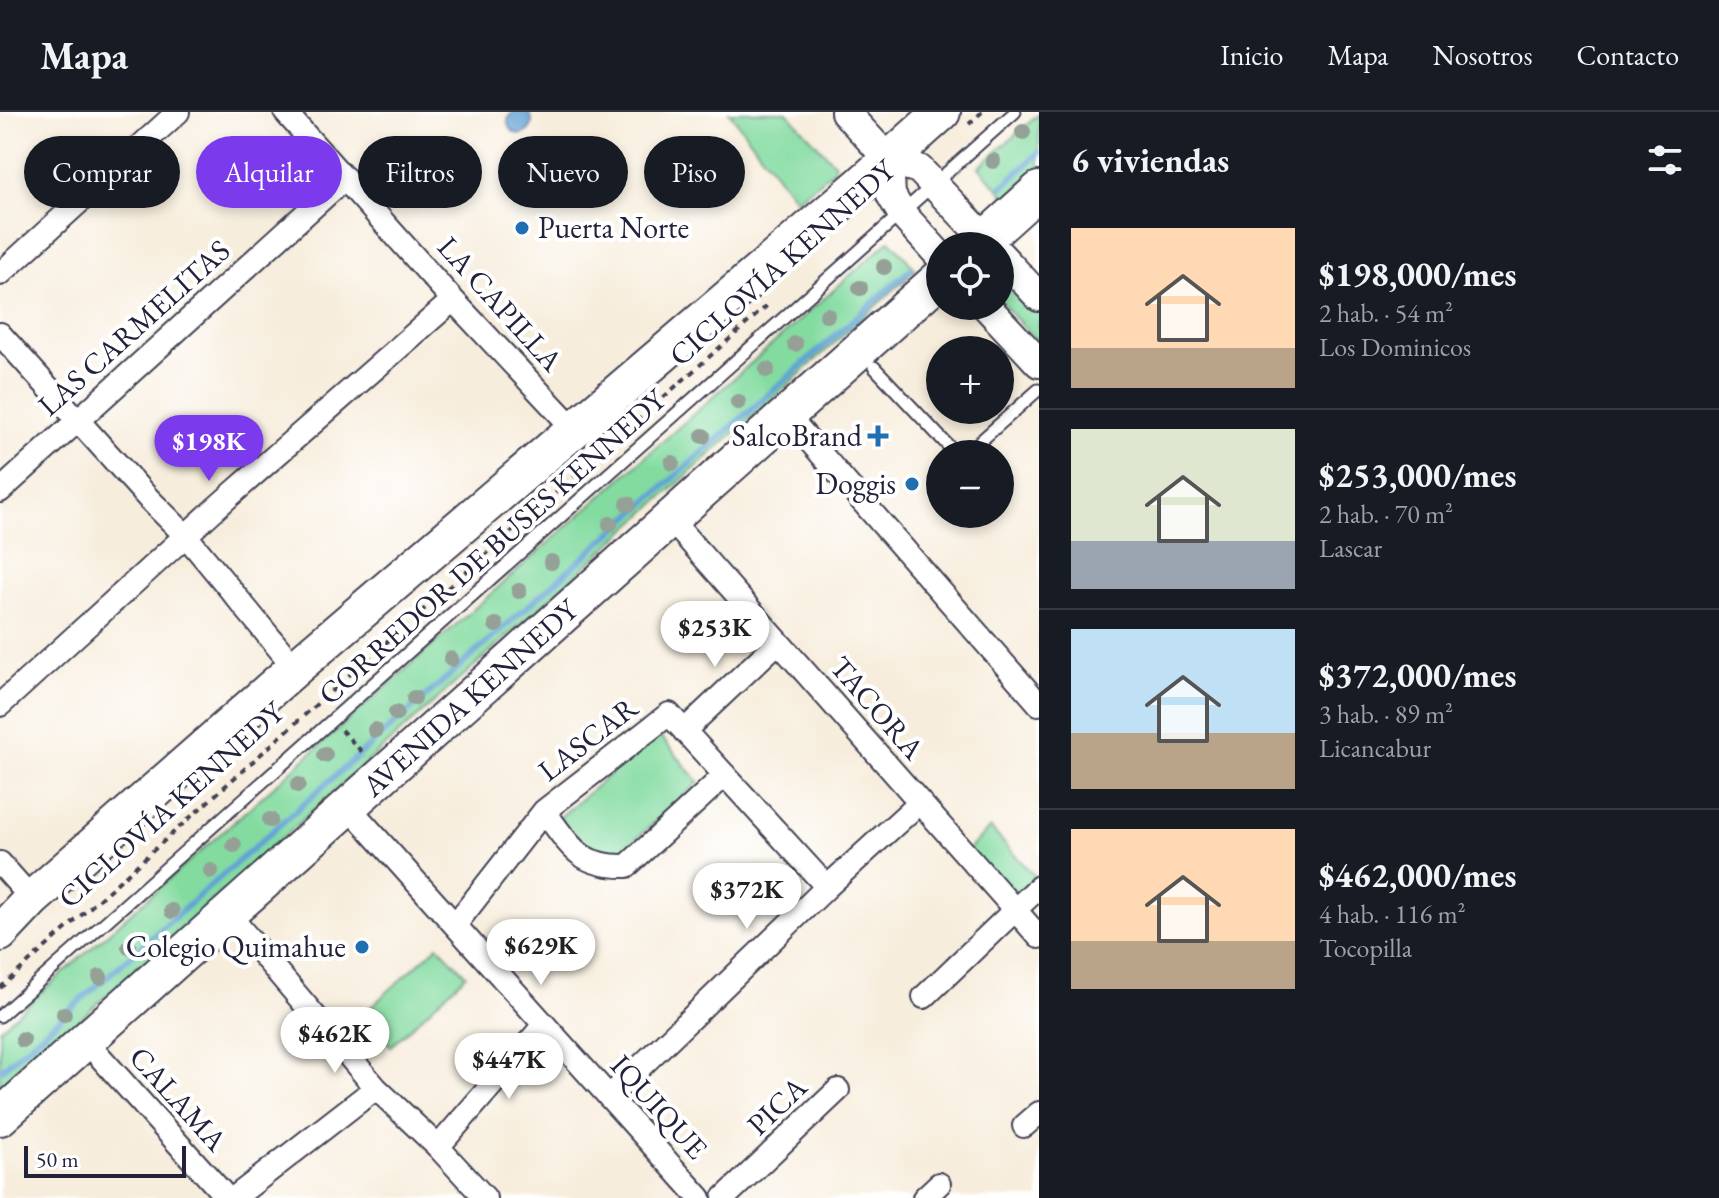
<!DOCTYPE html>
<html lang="es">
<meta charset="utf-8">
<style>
body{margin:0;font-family:"EB Garamond",serif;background:#20242c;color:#f1f3f6;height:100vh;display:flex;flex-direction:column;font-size:30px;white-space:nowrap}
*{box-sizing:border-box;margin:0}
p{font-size:26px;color:#9ea1a6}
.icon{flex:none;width:44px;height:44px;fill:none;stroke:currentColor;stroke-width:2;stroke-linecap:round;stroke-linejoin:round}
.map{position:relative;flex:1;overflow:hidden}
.drawer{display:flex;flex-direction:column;background:#171b24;width:680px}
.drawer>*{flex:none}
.top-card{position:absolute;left:24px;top:24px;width:760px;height:72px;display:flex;gap:16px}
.controls{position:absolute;left:926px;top:120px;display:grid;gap:16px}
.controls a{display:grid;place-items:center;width:88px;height:88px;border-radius:50%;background:#171b24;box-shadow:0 4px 12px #0003;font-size:40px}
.scale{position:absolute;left:24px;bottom:20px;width:162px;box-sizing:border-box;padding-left:8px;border:4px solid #22223b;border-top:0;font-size:22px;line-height:28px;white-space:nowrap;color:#22223b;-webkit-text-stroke:6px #fff;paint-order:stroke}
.price{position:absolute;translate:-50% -68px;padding:0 18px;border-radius:28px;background:#fff;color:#222;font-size:26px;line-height:52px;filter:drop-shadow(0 2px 4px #0008)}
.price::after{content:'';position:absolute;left:50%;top:48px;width:24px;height:18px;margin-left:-12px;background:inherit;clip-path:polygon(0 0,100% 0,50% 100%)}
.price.current{background:#7c3aed;color:#fff}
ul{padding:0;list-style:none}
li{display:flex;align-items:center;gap:24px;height:200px;padding:0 32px}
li+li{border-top:2px solid #363941}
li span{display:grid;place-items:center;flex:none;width:224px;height:160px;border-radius:0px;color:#555}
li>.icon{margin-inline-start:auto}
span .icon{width:96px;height:96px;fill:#fffc;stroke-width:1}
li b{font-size:34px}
h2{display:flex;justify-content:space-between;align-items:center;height:96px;padding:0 32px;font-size:34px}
.chip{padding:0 28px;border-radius:36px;background:#171b24;box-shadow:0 4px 12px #0003;font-size:28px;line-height:72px}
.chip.current{background:#7c3aed;color:#fff}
header{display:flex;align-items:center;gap:48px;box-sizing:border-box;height:112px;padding:0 40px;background:#171b24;border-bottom:2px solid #363941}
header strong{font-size:38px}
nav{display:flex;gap:44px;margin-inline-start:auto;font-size:28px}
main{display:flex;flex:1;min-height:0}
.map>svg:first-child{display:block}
</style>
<header>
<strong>Mapa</strong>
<nav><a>Inicio</a><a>Mapa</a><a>Nosotros</a><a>Contacto</a></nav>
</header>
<main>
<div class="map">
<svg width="1039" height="1086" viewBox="0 0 1039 1086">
<rect width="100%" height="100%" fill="#fff"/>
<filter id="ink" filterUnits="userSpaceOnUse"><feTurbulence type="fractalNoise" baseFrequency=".0125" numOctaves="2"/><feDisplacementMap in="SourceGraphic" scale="16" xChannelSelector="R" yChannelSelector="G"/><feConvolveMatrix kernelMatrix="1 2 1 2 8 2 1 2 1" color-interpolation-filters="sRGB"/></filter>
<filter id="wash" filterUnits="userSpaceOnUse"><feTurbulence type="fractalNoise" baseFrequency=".006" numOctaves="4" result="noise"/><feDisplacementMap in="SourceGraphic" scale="32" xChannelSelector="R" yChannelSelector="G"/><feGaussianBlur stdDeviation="1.8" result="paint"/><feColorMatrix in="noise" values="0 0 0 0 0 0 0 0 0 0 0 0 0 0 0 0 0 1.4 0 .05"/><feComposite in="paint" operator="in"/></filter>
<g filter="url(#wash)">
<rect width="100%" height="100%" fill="#f7eddc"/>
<!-- green -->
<path fill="#83dba0" stroke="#527e6e" stroke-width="2" d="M729,0H787L835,52L834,58L796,88Z
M1039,2V57L1007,86L979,55Z
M890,128L916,158L0,979V917Z
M1000,154L1039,197V232L1000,189Z
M661,625L699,670L617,744C587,745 576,728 559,706L652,626Z
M990,716L1039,769L1016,798L965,741Z
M438,834L466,863L391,934L362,903Z"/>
<!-- water -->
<path fill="#62a1d4" stroke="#426288" stroke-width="2" d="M508 10a12 12 0 1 1 24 0a12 12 0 1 1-24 0Z"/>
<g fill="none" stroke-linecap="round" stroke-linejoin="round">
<!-- stream -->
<path stroke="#62a1d4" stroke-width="6" d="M1002,75L1039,41
M0,959L911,157"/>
</g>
</g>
<g filter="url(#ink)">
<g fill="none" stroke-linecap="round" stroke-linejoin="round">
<defs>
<path id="service" d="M874,255L956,342
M966,342L1038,278
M0,904L1015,0"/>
<path id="minor" d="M285,0L453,188L575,318
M0,162L178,0
M0,222L148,386L187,425L295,556
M787,303L1039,592
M0,379L345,66
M670,407L1039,825
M0,593L217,395L453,188
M684,619L778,530
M348,694L700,1086
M544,699C571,734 578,755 627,754L725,663
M0,751L32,787
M228,802L376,976L438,1035L485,1086
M455,813L544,699L669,602L827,775
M924,885L1039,775
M85,928L227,1086
M609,985L827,775L920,690
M1024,1014L1039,1001
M438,1035L544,913
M234,1086L376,976
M724,1086L838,978
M924,1086L939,1072"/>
<path id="tertiary" d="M845,0L889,48L919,57L992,134
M889,48L891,83L902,102L940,144
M1000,143L1039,185
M986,194L1039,251"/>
<path id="primary" d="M977,134L1039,78
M0,821L32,787L295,556L863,71L942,0
M0,1005L940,166"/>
</defs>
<!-- service casing -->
<use href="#service" stroke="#424053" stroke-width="15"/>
<!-- minor casing -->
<use href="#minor" stroke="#424053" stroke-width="26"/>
<!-- tertiary casing -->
<use href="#tertiary" stroke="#424053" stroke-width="32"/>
<!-- primary casing -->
<use href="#primary" stroke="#424053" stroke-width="40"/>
<!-- path -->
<path stroke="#424053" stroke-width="4" stroke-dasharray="6 6" stroke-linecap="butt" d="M969,12L982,0
M341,618L366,644
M0,876L319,590L769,192"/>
<!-- service -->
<use href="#service" stroke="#fff" stroke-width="11"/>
<!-- minor -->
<use href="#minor" stroke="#fff" stroke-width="22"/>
<!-- tertiary -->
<use href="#tertiary" stroke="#fff" stroke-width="28"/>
<!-- primary -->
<use href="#primary" stroke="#fff" stroke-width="36"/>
</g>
<!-- trees -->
<g fill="#95a197">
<circle cx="1023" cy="20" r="8"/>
<circle cx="993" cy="49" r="8"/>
<circle cx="884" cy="155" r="8"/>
<circle cx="860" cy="176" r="8"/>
<circle cx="827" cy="203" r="8"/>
<circle cx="795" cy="232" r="8"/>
<circle cx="767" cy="258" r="8"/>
<circle cx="738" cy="290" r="8"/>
<circle cx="703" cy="324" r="8"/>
<circle cx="672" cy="351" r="8"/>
<circle cx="628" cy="392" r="8"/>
<circle cx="610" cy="412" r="8"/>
<circle cx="551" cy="450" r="8"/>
<circle cx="519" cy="479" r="8"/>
<circle cx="496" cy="513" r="8"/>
<circle cx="451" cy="547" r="8"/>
<circle cx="414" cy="586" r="8"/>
<circle cx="396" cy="601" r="8"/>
<circle cx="375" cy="618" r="8"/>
<circle cx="325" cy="643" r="8"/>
<circle cx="298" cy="673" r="8"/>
<circle cx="270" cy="708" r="8"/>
<circle cx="234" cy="733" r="8"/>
<circle cx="211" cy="759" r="8"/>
<circle cx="172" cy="799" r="8"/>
<circle cx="129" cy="835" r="8"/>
<circle cx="100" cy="865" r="8"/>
<circle cx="64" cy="902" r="8"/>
<circle cx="23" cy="928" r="8"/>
</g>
</g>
<!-- markers -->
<g fill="#1f6fb2" stroke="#fff" stroke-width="3">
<circle cx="522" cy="116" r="8"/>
<path d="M874 312h8v8h8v8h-8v8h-8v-8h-8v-8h8z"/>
<circle cx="912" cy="372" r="8"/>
<circle cx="362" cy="835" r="8"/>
</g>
<g text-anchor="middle" stroke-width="8" stroke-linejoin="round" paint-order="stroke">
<!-- poi labels -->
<g font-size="30" fill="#22223b" stroke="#fff" text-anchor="end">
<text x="538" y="126" text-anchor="start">Puerta Norte</text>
<text x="862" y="334">SalcoBrand</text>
<text x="896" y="382">Doggis</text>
<text x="346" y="845">Colegio Quimahue</text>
</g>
<!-- street labels -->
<g font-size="30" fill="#22223b" stroke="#fff">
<text transform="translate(782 151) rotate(-42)" y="10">CICLOVÍA KENNEDY</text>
<text transform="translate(500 192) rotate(48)" y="10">LA CAPILLA</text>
<text transform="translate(134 216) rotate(-42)" y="10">LAS CARMELITAS</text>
<text transform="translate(492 435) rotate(-42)" y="10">CORREDOR DE BUSES KENNEDY</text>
<text transform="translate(470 586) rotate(-42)" y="10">AVENIDA KENNEDY</text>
<text transform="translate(877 596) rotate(49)" y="10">TACORA</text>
<text transform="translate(588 627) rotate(-38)" y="10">LASCAR</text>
<text transform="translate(171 693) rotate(-42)" y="10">CICLOVÍA KENNEDY</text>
<text transform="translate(178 987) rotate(48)" y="10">CALAMA</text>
<text transform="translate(777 994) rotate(-44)" y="10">PICA</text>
<text transform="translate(659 995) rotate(48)" y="10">IQUIQUE</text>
</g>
</g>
</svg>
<div class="controls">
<a><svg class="icon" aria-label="locate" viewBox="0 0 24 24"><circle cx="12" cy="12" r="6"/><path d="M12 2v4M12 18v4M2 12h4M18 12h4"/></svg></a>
<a>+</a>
<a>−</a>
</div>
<div class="scale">50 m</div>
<b class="price current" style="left:209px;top:371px">$198K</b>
<b class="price" style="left:715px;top:557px">$253K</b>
<b class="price" style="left:747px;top:819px">$372K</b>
<b class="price" style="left:541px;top:875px">$629K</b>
<b class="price" style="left:335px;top:963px">$462K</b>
<b class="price" style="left:509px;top:989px">$447K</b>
<div class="top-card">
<a class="chip">Comprar</a>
<a class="chip current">Alquilar</a>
<a class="chip">Filtros</a>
<a class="chip">Nuevo</a>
<a class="chip">Piso</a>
</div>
</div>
<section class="drawer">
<h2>6 viviendas<svg class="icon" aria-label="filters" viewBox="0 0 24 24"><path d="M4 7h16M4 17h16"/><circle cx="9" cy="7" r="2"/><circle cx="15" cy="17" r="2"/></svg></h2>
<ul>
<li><span style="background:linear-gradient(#ffd9b3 75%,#b9a48a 0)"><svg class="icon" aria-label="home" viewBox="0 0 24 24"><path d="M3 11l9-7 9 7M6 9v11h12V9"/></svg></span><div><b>$198,000/mes</b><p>2 hab. · 54 m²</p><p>Los Dominicos</p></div></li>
<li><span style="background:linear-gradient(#dfe7d0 70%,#9aa5b1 0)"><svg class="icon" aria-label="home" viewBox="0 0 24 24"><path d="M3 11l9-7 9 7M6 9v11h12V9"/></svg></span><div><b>$253,000/mes</b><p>2 hab. · 70 m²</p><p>Lascar</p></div></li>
<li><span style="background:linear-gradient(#bfe0f5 65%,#b9a48a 0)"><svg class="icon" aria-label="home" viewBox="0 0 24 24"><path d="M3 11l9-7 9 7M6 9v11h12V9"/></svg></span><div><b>$372,000/mes</b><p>3 hab. · 89 m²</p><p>Licancabur</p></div></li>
<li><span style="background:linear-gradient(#ffd9b3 70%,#b9a48a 0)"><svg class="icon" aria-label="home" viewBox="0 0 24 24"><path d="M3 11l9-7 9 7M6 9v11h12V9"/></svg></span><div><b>$462,000/mes</b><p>4 hab. · 116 m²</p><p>Tocopilla</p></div></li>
</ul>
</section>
</main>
